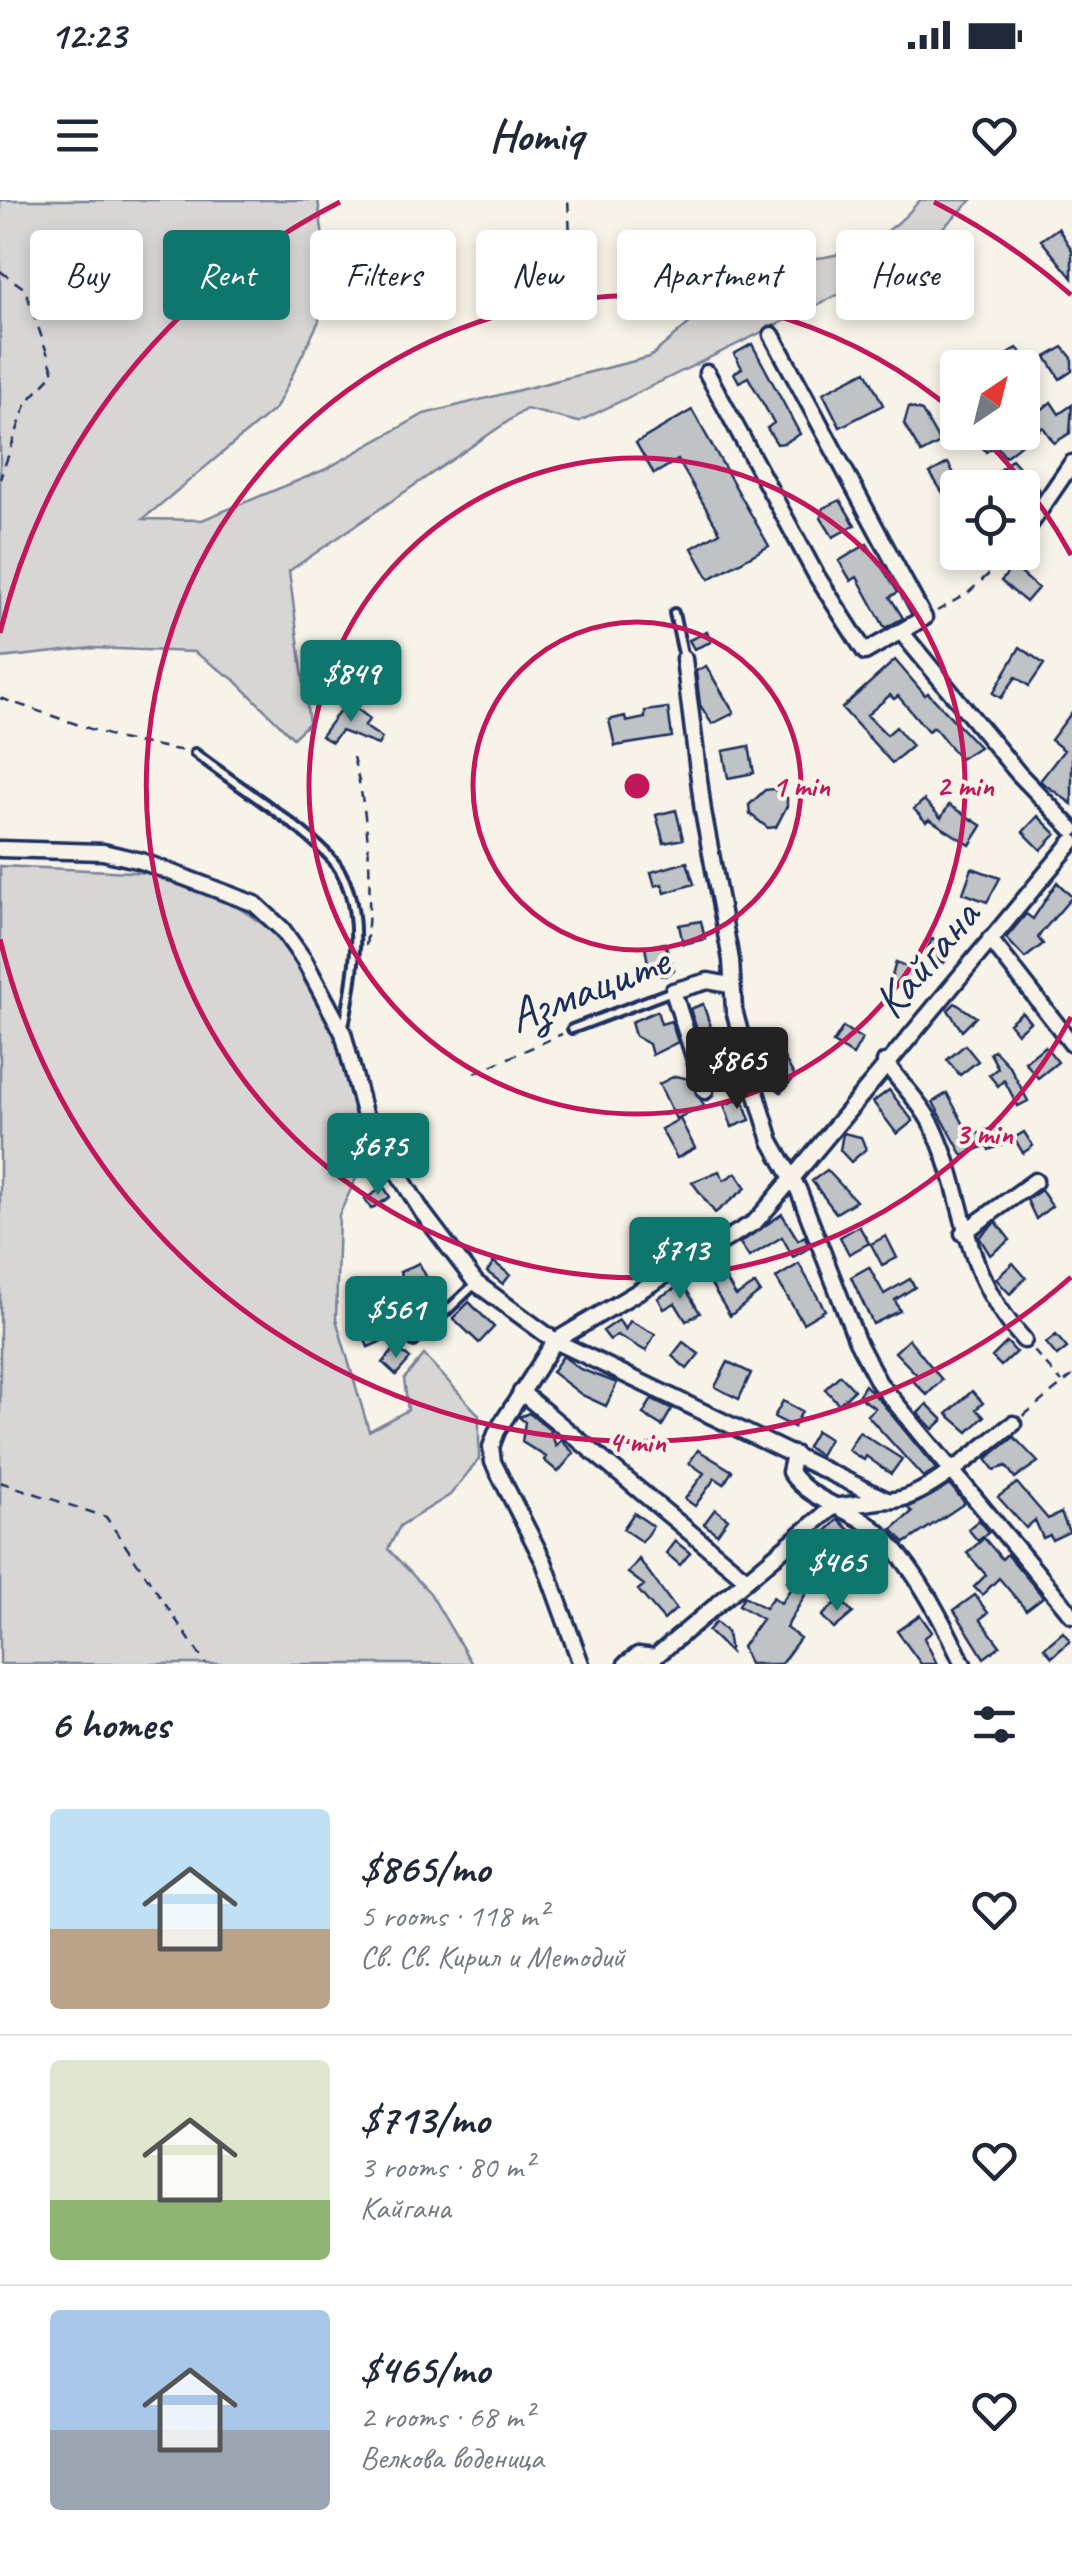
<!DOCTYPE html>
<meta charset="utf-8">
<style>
body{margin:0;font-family:Caveat,sans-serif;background:#f6f6f7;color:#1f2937;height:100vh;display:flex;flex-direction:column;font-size:38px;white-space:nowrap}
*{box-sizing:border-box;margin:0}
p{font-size:32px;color:#747a83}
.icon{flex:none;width:55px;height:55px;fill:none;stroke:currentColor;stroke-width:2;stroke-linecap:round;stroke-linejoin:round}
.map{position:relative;height:1464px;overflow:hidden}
.drawer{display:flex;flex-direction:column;background:#fff;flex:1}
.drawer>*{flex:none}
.banner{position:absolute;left:30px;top:30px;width:1012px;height:90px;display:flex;gap:20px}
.needle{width:65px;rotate:35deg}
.controls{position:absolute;left:940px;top:150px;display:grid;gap:20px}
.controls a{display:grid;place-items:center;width:100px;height:100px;border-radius:10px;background:#fff;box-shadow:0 5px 15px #0003;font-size:50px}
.price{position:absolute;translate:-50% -85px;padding:0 22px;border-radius:10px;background:#0f766e;color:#fff;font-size:32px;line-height:65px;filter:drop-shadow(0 2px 5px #0008)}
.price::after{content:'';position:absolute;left:50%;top:60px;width:30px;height:22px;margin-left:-15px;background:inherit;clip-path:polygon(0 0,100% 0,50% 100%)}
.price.current{background:#222;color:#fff}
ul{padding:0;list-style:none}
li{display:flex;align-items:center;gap:30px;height:250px;padding:0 50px}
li+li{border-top:2px solid #e0e1e3}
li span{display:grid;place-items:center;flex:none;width:280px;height:200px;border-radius:10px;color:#555}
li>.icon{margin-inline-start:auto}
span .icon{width:120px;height:120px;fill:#fffc;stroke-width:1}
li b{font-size:42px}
h2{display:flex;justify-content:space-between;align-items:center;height:120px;padding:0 50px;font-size:42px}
.tag{padding:0 35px;border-radius:10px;background:#fff;box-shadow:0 5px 15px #0003;font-size:35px;line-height:90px}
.tag.current{background:#0f766e;color:#fff}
.status{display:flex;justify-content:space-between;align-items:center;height:70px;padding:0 50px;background:#fff;direction:ltr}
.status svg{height:28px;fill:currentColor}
header{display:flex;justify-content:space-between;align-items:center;height:130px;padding:0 50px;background:#fff;font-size:45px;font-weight:600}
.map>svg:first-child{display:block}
</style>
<div class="status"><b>12:23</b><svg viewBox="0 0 49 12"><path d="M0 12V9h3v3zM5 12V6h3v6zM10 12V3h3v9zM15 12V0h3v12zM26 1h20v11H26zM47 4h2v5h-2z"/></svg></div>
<header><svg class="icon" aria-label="menu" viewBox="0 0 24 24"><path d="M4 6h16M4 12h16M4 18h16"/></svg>Homiq<svg class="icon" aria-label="heart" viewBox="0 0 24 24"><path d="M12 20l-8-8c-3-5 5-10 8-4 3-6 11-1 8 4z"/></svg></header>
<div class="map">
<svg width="1072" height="1464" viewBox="0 0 1072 1464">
<rect width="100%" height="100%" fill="#f7f3e8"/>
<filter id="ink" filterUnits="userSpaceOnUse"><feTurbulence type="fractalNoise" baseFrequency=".01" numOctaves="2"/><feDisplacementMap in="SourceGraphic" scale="20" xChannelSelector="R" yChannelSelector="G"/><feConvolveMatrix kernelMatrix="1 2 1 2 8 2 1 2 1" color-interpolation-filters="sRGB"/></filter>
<g filter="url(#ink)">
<!-- green -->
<path fill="#d7d6d4" stroke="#798299" stroke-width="2.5" d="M0,0H318L324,45L319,121L276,208L143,319L202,320L324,270L424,214L650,157L765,58C828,65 879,50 920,0H972L909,60L578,222L526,209L289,371L309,523L293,538L236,481L194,452L92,448L0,458Z
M0,666L154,673L233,704L286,740L322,778L351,850L375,937L339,1015L336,1119L369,1231L408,1210L404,1179L424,1155L479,1215V1259L450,1295L400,1326L388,1349L430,1393L472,1464H0Z"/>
<!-- building -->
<path fill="#c0c3c5" stroke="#1b2f5e" stroke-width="2.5" d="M1058,28L1072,50V78L1041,40Z
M542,73L547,96L531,99L522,94L519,78Z
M752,144L800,234L784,243L777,244L767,228L774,223L748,177L739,182L734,173L742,168L734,154Z
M1063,147L1072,158V171L1060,179L1046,157Z
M1017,148L1030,162L1022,168H1006L1000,159Z
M866,171L883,205L840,227L823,193Z
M1051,202L1059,214L1072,205L1070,233L1054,243L1043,227L1005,257L996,245L986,252L972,232H1030L1024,224Z
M909,207L922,211L940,243L921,253L904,224Z
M692,210L769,346L709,379L692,348L720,332L678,260L654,274L636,243Z
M1012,259L1040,291L1022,316V288H1008L996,274Z
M948,263L962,288H958V300L950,304L930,273Z
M840,300L855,325L833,337L821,318L823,308Z
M867,344L898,392L890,397L903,418L885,428L857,377L851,381L839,361Z
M1013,366L1038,388L1026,402L1001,381Z
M707,432L711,442L694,449L689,440Z
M1020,447L1044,464L1029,486L1016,477L1001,498L993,493Z
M895,460L925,495L928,493L979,547L960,559L934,527L928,531L898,496L894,499L890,495L867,515L887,535L896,527L912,546L892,563L842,508Z
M706,466L734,513L712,524L700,505L696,471Z
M347,501L370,519L364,526L382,538L378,545L341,531L332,542L321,536Z
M668,508L672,537L615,546L609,520L625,516L626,522L645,518V511Z
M1072,512V604L1040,581L1064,550L1051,540Z
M749,546L754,573L728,578L723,551Z
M774,589L787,598V606L776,627L768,628L750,614L749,605L765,590Z
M924,600L941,618L949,605L982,626L970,645L929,619L926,622L914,609Z
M676,610L683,639L664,643L656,615Z
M1038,616L1056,634L1041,650L1023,632Z
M687,662L694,684L665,693L662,684L655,686L651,672Z
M972,668L1000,678L987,702L963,693Z
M1057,682L1072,697L1041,733L1038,738L1043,744L1025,758L1006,738L1026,714L1033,719Z
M701,721L705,739L683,744L679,725Z
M932,739L951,748L944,763L925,754Z
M665,743L674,770L665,776L650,774L645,747Z
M896,762L922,774L913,794L890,783Z
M955,803L976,817L962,831L948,810Z
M703,804L716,843L720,842L733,872L722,876L713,877L690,809Z
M657,811L661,824L671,821L678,842L652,855L649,844L635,836L631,822Z
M1022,812L1030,822L1017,833L1009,823Z
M843,827L862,839L853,855L833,843Z
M965,845L978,861L960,875L947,860Z
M1045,846L1058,862L1038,878L1025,862Z
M994,850L1010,867L1028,901L1018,906L1004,880L998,886L989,875L998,868L990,853Z
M782,854L795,877L781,892L768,883L761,867Z
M675,876L690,879L704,906L676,919L659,884Z
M889,890L913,921L897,934L873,902Z
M947,893L970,936L998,926L1005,944L989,950L987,945L963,956L933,902Z
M742,898L750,920L732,927L724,905Z
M680,919L695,948L677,958L661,929Z
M1024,932L1033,946L1023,953L1014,938Z
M843,933L861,937L866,949L851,962L840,950Z
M827,970L856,1001L836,1013L812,981Z
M719,971L724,980L736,973L746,988L715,1013L692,982Z
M384,987L390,997L371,1009L365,999Z
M1041,990L1052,1006L1036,1019L1027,1000Z
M782,1014L798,1040L805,1036L809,1048L793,1057L782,1037L749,1057L740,1043Z
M996,1022L1010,1040L990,1055L979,1037Z
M859,1026L869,1043L849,1054L840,1037Z
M886,1036L897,1058L882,1065L871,1044Z
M494,1062L510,1075L503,1084L487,1072Z
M419,1063L428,1080L408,1090L400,1072Z
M1013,1063L1026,1078L1010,1094L996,1079Z
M799,1064L825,1110L803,1123L776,1078Z
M869,1067L884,1094L910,1079L915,1087L895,1100L900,1111L873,1124L851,1077Z
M719,1068L736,1096L755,1084L760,1092L730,1116L706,1076Z
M683,1084L700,1113L686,1121L675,1103L664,1109L658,1098Z
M469,1102L494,1127L479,1143L453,1118Z
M378,1118L387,1139L368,1147L359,1126Z
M619,1120L625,1130L630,1121L655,1134L646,1151L617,1135L610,1140L603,1131Z
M1056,1135L1067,1148L1057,1156L1046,1143Z
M909,1139L942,1180L927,1195L913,1181L918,1176L895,1152Z
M683,1142L699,1154L687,1169L672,1156Z
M1007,1142L1016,1152L1001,1166L992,1157Z
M396,1147L410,1159L396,1175L383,1163Z
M563,1156L580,1169L617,1183L606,1206L582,1195L552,1172Z
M728,1162L751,1173L739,1199L715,1187Z
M840,1175L854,1190L839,1204L825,1189Z
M865,1185L882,1203L936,1269L923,1277L867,1215L875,1208L858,1196Z
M972,1191L983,1203L976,1209L984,1217L968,1232L947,1214Z
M652,1199L672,1209L662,1226L643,1214Z
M783,1201L802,1211L794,1227L774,1217Z
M927,1204L943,1220L933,1229L918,1213Z
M529,1213L550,1230L556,1246L561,1240L574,1253L558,1272L544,1260L546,1257L522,1242L525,1222L519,1217Z
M816,1231L829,1239L820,1255L807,1247Z
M859,1232L902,1259L891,1274L866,1256L864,1260L848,1250Z
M1014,1237L1038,1262L1015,1278L1006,1266L994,1270L986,1259Z
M698,1250L732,1271L724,1284L715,1278L695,1306L685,1299L704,1273L689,1263Z
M1017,1283L1048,1319L1061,1313L1069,1332L1052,1340L1050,1335L1043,1338L1035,1320L1026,1328L998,1297Z
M950,1285L965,1303L905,1343L892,1329L912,1312L908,1308Z
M715,1309L728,1319L717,1334L704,1324Z
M634,1313L653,1326L642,1342L623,1329Z
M838,1319L855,1336L841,1350L824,1333Z
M979,1320L989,1332L978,1341L968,1329Z
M984,1338L1002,1359L1007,1354L1043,1397L1026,1410L999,1378L982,1395L974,1387L986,1375L967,1353Z
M675,1341L690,1353L680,1365L666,1353Z
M639,1359L676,1409L664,1420L638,1390L644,1385L628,1373Z
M794,1371L812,1383L786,1428L800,1438L781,1464H749L742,1447L762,1419L739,1405L744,1396L765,1408L773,1397L781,1403L793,1385L787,1381Z
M975,1395L988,1413L980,1419L1000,1446L984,1458L954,1410Z
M840,1399L853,1413L834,1429L822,1416Z
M920,1415L932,1432L924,1438L937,1464H921L897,1431Z
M716,1422L727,1432L730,1452L708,1431Z
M1063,1432L1070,1441L1052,1457L1044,1448Z"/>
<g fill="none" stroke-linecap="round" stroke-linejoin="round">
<defs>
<path id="lane" d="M674,413L684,458
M195,553C235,584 295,621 329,656C369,698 354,777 344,826
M572,829L672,791
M414,1142L475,1084"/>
<path id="street" d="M707,173L816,375L865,452L924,418L772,135
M1022,336L1072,263
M1010,353L1011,352
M902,433L1018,573L1072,629
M684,459L703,611L731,760L734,810L756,892L771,941L798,989L857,1141L879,1183L1072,1415
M0,649L103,652L141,661L255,704L282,729L304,760L343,833L364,913L388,957L423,1013L476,1083L555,1141L887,1300C921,1304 983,1245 1013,1224
M990,739L1072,844
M885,862C901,884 924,906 935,931C970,1010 959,1069 1024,1140
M705,891L673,791L708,781L730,785
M963,1033L1035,981
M521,1192L745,1378
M794,1254L790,1272C812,1304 852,1307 879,1333C915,1366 942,1420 963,1464
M581,1464L544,1362L493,1262L491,1247L497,1231L555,1141L755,1022L770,1005L1072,642
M626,1464L638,1455L655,1457L833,1307L886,1300"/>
</defs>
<!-- lane casing -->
<use href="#lane" stroke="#1b2f5e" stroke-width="14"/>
<!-- street casing -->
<use href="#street" stroke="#1b2f5e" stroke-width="21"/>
<!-- path -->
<path stroke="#1b2f5e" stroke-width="2.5" stroke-dasharray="10 8" stroke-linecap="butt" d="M0,71L25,89L54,173L27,202L0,279
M560,82L571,51L568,0
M937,411L968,393L1002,362
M0,498L120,539L184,551
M353,557C370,620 373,682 366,747
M475,873L562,834
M1034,1151L1062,1182
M1023,1216L1072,1176
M0,1282L106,1317L206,1464"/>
<!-- lane -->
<use href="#lane" stroke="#f7f3e8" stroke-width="6"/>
<!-- street -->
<use href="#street" stroke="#f7f3e8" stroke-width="14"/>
</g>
</g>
<!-- distance rings -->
<g fill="none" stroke="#c2185b" stroke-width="5">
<circle cx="637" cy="586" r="164"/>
<circle cx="637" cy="586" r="328"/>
<path d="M1071 817A491 491 0 1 1 956 213M978 233A491 491 0 0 1 1071 355"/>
<path d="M1071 1077A655 655 0 0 1 0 739M0 433A655 655 0 0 1 340 2M934 2A655 655 0 0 1 1071 95"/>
</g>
<g text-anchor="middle" stroke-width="8" stroke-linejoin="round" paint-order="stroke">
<!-- street labels -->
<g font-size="48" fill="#1b2f5e" stroke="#f7f3e8">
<text transform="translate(925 758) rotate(-50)" y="17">Кайгана</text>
<text transform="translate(588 787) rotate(-21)" y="17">Азмаците</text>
</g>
</g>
<circle cx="637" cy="586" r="15" fill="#c2185b" stroke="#f7f3e8" stroke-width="5"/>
<g font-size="30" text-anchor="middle" font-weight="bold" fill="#c2185b" stroke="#f7f3e8" stroke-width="8" stroke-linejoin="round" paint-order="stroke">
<text x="801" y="596">1 min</text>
<text x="965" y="596">2 min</text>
<text x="984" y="944">3 min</text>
<text x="637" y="1252">4 min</text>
</g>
</svg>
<div class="controls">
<a><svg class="needle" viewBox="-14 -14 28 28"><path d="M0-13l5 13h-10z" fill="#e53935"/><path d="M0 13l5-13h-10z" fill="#747a83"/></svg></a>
<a><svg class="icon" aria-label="locate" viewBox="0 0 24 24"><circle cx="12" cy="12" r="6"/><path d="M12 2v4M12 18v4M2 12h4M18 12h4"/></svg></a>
</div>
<b class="price" style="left:351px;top:525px">$849</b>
<b class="price current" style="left:737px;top:912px">$865</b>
<b class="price" style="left:378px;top:998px">$675</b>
<b class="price" style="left:680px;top:1102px">$713</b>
<b class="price" style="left:396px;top:1161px">$561</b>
<b class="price" style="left:837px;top:1414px">$465</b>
<div class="banner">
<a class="tag">Buy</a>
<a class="tag current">Rent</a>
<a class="tag">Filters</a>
<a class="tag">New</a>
<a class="tag">Apartment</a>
<a class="tag">House</a>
</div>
</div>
<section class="drawer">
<h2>6 homes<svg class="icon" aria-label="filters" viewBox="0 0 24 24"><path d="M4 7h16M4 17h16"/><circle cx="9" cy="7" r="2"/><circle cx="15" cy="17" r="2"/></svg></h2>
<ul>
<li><span style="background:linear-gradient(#bfe0f5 60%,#b9a48a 0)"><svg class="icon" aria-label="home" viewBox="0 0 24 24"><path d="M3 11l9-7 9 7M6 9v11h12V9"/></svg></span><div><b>$865/mo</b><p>5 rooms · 118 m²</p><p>Св. Св. Кирил и Методий</p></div><svg class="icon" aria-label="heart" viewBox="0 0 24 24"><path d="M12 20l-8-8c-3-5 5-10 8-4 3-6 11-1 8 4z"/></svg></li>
<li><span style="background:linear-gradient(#dfe7d0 70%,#8fb573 0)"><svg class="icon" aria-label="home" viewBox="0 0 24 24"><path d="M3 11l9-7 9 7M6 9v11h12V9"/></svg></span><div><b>$713/mo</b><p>3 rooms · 80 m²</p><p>Кайгана</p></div><svg class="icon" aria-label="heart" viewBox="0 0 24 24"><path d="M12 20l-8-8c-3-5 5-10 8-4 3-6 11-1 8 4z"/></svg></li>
<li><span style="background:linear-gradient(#a9c7e8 60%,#9aa5b1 0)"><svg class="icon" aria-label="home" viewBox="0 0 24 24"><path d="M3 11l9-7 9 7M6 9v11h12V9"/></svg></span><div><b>$465/mo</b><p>2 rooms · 68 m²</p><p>Велкова воденица</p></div><svg class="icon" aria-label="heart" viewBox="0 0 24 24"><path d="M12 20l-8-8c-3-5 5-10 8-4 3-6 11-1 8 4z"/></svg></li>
</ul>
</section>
